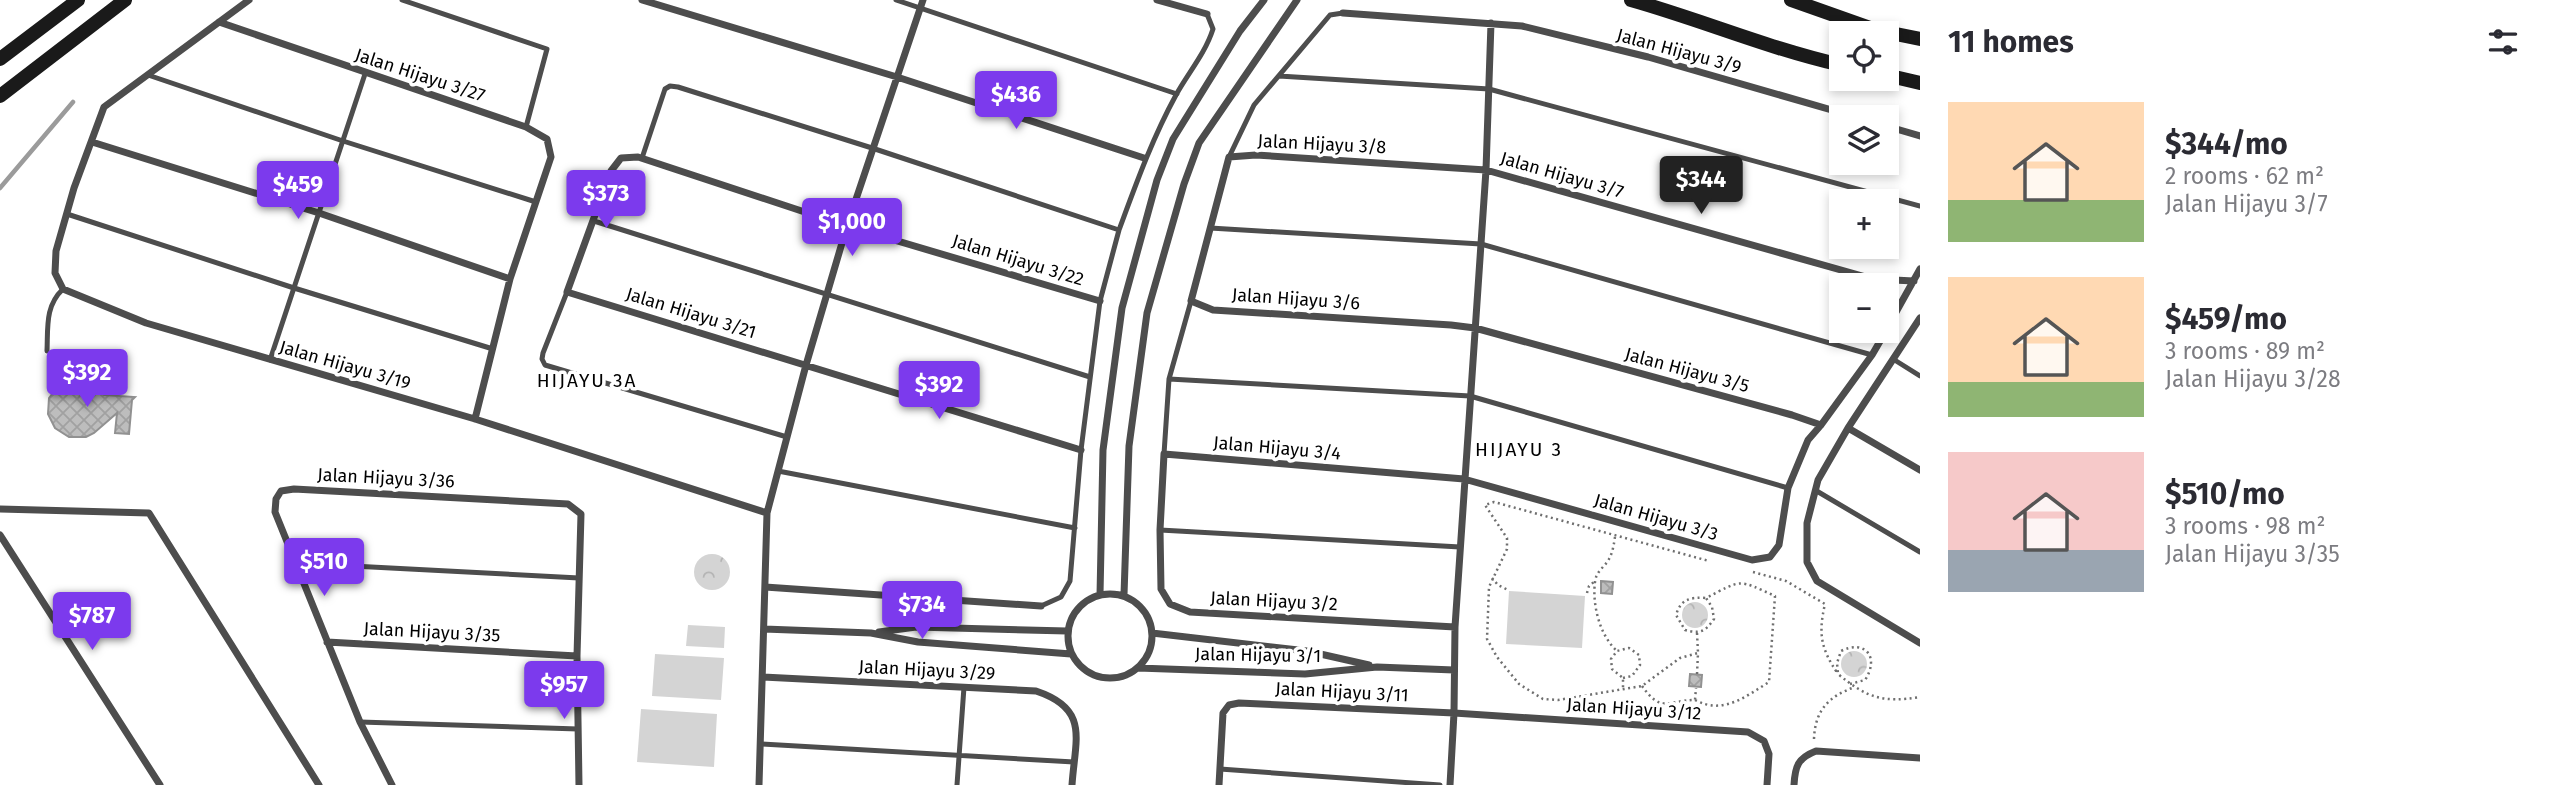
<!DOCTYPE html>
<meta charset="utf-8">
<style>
body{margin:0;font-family:"Fira Sans",sans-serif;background:#f7f7f7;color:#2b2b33;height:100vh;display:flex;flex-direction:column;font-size:26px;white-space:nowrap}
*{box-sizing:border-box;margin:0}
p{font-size:23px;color:#7c7c81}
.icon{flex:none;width:38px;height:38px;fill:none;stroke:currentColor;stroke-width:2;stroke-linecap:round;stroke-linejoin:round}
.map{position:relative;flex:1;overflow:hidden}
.details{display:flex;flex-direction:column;background:#fff;width:630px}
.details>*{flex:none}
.fabs{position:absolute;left:1829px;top:21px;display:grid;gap:14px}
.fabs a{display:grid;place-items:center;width:70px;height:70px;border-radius:0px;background:#fff;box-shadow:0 4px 10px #0003;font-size:35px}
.price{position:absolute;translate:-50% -60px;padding:0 16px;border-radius:7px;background:#7c3aed;color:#fff;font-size:23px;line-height:46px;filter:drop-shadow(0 2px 4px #0008)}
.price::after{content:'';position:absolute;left:50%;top:42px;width:21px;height:16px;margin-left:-10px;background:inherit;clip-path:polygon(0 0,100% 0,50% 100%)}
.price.on{background:#222;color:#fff}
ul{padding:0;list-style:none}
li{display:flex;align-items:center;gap:21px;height:175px;padding:0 28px}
li span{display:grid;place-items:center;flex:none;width:196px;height:140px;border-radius:0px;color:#555}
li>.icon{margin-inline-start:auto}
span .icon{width:84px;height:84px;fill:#fffc;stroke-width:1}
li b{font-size:30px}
h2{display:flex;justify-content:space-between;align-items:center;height:84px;padding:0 28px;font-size:30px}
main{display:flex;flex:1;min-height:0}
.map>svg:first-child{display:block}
</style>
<main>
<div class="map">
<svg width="1920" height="785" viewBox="0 0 1920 785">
<defs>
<pattern id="park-crowns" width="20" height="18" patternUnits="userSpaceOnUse" patternTransform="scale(1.75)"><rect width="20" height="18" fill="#d4d4d4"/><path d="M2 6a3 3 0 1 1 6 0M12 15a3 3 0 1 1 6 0" fill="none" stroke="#b4b4b4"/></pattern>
<pattern id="building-cross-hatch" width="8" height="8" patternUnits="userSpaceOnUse" patternTransform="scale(1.75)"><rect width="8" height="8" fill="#bdbdbd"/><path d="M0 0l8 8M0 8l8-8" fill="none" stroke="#a1a1a1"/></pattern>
</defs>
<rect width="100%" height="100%" fill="#fff"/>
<!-- grass -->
<path fill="#d4d4d4" d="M1509,591L1585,596L1582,648L1506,644Z
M688,625L725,627L724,648L686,646Z
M655,654L724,658L721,700L652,696Z
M641,709L717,714L714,767L637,762Z"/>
<!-- park -->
<path fill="url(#park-crowns)" d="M694 572a18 18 0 1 1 36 0a18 18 0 1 1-36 0Z
M1682 615a13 13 0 1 1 26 0a13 13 0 1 1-26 0Z
M1841 664a13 13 0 1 1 26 0a13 13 0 1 1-26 0Z"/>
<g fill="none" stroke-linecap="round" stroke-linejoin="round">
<!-- stream -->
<path stroke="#9b9b9b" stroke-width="4.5" d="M0,188L73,102"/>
</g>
<!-- building -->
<path fill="url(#building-cross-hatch)" stroke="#919191" stroke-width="2" d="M75,378L92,382L104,395L135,397L132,400L129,434L115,433L117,413L94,433L86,437H69L55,428L48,414L49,398L59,385Z
M1601,581L1613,582L1612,594L1601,593Z
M1690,674L1702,675L1701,687L1689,686Z"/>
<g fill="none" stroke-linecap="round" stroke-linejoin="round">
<!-- path -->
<path stroke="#6f6f6f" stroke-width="2.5" stroke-dasharray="2 3.5" stroke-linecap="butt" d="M1615,537C1614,543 1613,552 1609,559C1605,567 1596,571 1595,582C1592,605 1600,636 1617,651
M1753,572L1786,581L1825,604C1818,634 1821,649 1838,674
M1492,578L1498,585L1508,590
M1587,593L1589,586L1595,581
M1697,633L1698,653
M1697,674L1698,653L1680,658L1642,686L1558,700L1543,699L1519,684L1497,657L1487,639L1489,587L1507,549V538L1485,505L1494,502L1709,561
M1623,678L1632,676L1640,665L1639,655L1629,648L1617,651L1611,659L1612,669L1623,678V688
M1850,684L1865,680C1880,657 1865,639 1841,651L1837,663L1838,674C1867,698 1883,703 1920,697
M1642,686C1662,714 1668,700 1695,700L1696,688
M1695,700C1723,715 1745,697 1769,682L1775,596C1737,579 1743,579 1706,598L1712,607L1714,619C1705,632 1700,634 1685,630L1676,615C1681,599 1690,597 1706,598
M1814,739C1815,710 1829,696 1855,687"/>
<!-- lane -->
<path stroke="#4d4d4d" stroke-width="5" d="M402,0L547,49L526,127
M896,0L1177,94
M148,75L343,141L536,202
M1279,76L1489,89L1920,206
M1229,157L1254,105L1330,15L1343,13
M642,158L665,89L670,86L678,87L872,148L1119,230C1136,184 1152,139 1176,95C1188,73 1205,54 1213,29L1207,14
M67,214L294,288L493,349
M594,221L1090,377
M1210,228L1481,244L1872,355
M567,292L543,353L542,359L545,365L787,437
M47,351C48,327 45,306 63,289
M1893,359L1920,376
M270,360L365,74
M1169,379L1470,396L1788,488
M1164,454L1169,379L1191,301
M778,471L1075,528
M1815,490L1920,552
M1160,530L1460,547
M295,563L579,578
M1041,606L1061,597L1070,581L1081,450L1100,301L1119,230
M360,722L578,729
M760,744L1074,762
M1220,769L1440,785
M957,785L964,687"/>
<!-- street -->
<path stroke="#4d4d4d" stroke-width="7" d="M249,0L104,107L74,188L56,251L55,273L63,289L146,323L475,419L767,513
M642,0L897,77L1144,158
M1157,0L1207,14
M1343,13L1522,26L1648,57L1856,117
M219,22L526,127L547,139L551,157L510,279L475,419
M1886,126L1920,136
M92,142L319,213L510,279
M1920,318L1848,428L1818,480L1807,523V562L1817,581L1920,643
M1886,330L1920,269
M1821,425L1792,415L1475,328L1451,325L1213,310L1191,301L1229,157L1256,155L1486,170L1873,279L1914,281
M1848,428L1920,470
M1081,450L567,292L611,171L621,158L638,157L847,226L1100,301
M0,509L149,513L319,785
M0,535L160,785
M765,587L1041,606
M1068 636a42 42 0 1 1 84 0a42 42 0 1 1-84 0Z
M1100,595L1103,450L1122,308L1157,180L1173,139L1240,31L1264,0
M1124,595L1129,446L1147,313L1184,184L1199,143L1297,0
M1455,627L1190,612L1170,604L1161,589L1160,530L1164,454L1464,479L1752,560L1770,557L1779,545L1788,488L1808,440L1821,425L1872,355L1886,331
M764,629L871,633L918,642L1071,654
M879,632L916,627L1067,631
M1152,633L1307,651L1369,665
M327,642L577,656
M1138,668L1305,674L1377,667L1454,670
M763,677L1036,691C1090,709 1075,739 1072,785
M392,785L360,722L275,512L276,499L281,491L294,489L568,504L581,514L577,656L579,785
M759,785L767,513L806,365L847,226L923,0
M1219,785L1223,713L1229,705L1239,703L1454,713L1748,732L1764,741L1769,754L1767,785
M1450,785L1454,713L1455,627L1486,170L1491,23
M1794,785C1795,766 1798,758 1816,751L1920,758"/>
<!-- secondary -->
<path stroke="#1a1a1a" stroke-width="14" d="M1631,0C1702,20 1770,49 1841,65
M1791,0L1876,30L1920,39
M0,59L78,0
M1886,75L1920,83
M0,96L125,0"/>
</g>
<g text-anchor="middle" stroke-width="7" stroke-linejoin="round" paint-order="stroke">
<!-- street labels -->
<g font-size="18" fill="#000" stroke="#fff">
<text transform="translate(1679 51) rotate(15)" y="6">Jalan Hijayu 3/9</text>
<text transform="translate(420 75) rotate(18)" y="6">Jalan Hijayu 3/27</text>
<text transform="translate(1322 144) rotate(3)" y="6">Jalan Hijayu 3/8</text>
<text transform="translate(1562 175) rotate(16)" y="6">Jalan Hijayu 3/7</text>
<text transform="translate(1018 260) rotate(17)" y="6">Jalan Hijayu 3/22</text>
<text transform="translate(1296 299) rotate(4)" y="6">Jalan Hijayu 3/6</text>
<text transform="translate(691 313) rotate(17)" y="6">Jalan Hijayu 3/21</text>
<text transform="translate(345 365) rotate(16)" y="6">Jalan Hijayu 3/19</text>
<text transform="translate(1687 370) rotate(15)" y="6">Jalan Hijayu 3/5</text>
<text transform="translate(1277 448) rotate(5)" y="6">Jalan Hijayu 3/4</text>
<text transform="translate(386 478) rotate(3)" y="6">Jalan Hijayu 3/36</text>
<text transform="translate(1656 517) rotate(16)" y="6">Jalan Hijayu 3/3</text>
<text transform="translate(1274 601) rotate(3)" y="6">Jalan Hijayu 3/2</text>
<text transform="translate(432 632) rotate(3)" y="6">Jalan Hijayu 3/35</text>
<text transform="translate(1258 655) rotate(1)" y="6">Jalan Hijayu 3/1</text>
<text transform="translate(927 670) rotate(3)" y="6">Jalan Hijayu 3/29</text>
<text transform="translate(1342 692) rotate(3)" y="6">Jalan Hijayu 3/11</text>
<text transform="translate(1634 709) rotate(4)" y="6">Jalan Hijayu 3/12</text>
</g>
<!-- neighbourhood labels -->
<g font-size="19" letter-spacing="2" fill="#000" stroke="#fff">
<text x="587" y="387">HIJAYU 3A</text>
<text x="1519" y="456">HIJAYU 3</text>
</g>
</g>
</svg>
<div class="fabs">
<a><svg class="icon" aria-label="locate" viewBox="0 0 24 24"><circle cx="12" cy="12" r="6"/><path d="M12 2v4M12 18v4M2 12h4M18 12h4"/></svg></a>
<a><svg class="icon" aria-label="layers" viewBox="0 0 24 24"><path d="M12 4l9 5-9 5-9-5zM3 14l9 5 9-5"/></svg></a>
<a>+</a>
<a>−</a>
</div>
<b class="price" style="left:1016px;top:131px">$436</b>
<b class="price on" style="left:1701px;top:216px">$344</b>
<b class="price" style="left:298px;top:221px">$459</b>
<b class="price" style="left:606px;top:230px">$373</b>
<b class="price" style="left:852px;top:258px">$1,000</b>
<b class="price" style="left:87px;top:409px">$392</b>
<b class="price" style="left:939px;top:421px">$392</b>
<b class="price" style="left:324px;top:598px">$510</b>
<b class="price" style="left:922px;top:641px">$734</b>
<b class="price" style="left:92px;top:652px">$787</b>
<b class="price" style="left:564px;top:721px">$957</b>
</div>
<section class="details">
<h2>11 homes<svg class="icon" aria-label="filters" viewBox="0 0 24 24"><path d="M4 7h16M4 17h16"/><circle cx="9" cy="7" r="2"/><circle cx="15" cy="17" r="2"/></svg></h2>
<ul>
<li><span style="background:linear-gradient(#ffd9b3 70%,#8fb573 0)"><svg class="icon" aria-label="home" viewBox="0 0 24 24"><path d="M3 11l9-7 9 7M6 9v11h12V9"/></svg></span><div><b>$344/mo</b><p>2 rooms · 62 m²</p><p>Jalan Hijayu 3/7</p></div></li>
<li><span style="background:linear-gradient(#ffd9b3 75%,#8fb573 0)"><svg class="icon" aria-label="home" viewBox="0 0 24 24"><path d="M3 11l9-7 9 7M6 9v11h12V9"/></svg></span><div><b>$459/mo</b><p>3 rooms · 89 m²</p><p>Jalan Hijayu 3/28</p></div></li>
<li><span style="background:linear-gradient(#f6c9c9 70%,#9aa5b1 0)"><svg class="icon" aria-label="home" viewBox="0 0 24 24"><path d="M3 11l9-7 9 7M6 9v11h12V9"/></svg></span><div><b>$510/mo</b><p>3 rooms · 98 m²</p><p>Jalan Hijayu 3/35</p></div></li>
</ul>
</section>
</main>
